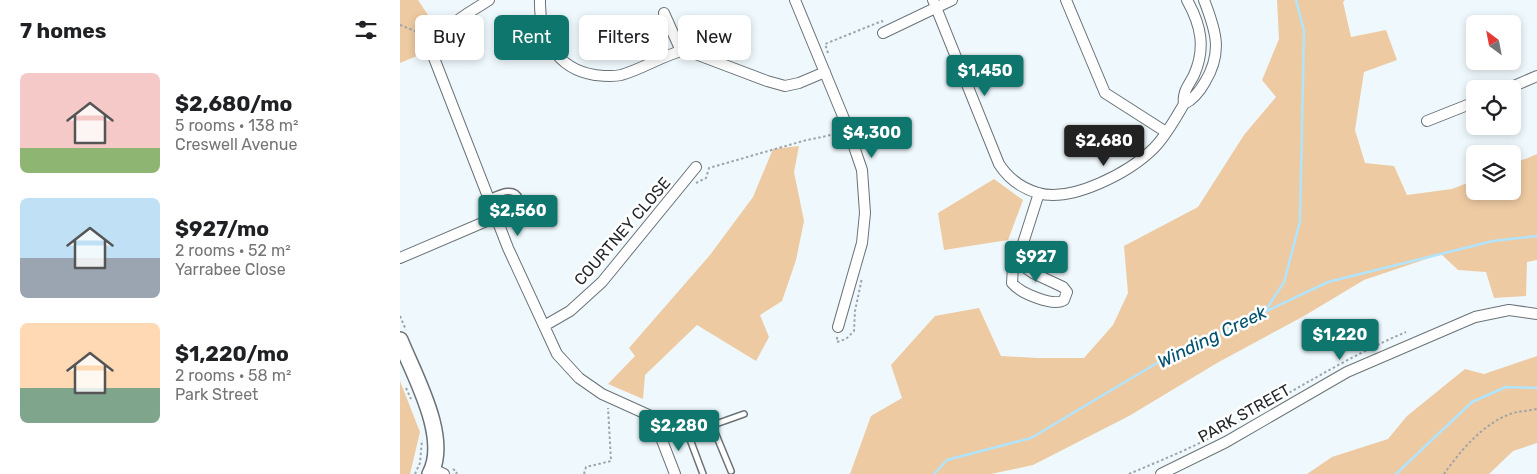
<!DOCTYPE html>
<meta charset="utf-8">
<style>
body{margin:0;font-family:Rubik,sans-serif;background:#f6f6f6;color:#202124;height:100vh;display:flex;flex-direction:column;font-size:19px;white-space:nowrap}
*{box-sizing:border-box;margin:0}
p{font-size:16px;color:#757577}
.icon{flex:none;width:28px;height:28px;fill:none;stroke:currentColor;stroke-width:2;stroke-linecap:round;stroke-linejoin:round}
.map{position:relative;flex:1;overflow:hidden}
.drawer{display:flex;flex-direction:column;background:#fff;width:400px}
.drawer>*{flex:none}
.guide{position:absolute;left:15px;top:15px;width:475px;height:45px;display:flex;gap:10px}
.needle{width:32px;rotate:328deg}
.fabs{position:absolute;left:1066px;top:15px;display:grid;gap:10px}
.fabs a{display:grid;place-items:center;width:55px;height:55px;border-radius:8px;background:#fff;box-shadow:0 2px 8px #0003;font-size:25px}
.price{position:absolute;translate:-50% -42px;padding:0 11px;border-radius:5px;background:#0f766e;color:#fff;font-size:16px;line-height:32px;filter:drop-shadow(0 1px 2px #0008)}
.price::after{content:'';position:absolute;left:50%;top:30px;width:15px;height:11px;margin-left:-8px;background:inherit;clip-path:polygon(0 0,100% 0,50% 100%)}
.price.selected{background:#222;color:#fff}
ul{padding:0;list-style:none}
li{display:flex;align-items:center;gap:15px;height:125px;padding:0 20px}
li span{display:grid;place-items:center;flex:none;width:140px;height:100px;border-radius:8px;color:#555}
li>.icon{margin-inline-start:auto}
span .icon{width:60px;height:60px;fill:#fffc;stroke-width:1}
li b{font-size:21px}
h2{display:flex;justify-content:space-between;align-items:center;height:60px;padding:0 20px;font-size:21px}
.tag{padding:0 18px;border-radius:8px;background:#fff;box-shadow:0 2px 8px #0003;font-size:18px;line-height:45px}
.tag.selected{background:#0f766e;color:#fff}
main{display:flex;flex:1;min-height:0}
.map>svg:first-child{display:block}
</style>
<main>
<section class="drawer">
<h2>7 homes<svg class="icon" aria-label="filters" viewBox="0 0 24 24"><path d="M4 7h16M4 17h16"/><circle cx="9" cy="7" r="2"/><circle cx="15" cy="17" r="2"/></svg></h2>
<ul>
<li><span style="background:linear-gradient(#f6c9c9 75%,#8fb573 0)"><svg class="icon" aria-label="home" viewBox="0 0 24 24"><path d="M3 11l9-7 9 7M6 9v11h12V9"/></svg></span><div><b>$2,680/mo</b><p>5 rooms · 138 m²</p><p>Creswell Avenue</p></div></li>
<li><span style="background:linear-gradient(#bfe0f5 60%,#9aa5b1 0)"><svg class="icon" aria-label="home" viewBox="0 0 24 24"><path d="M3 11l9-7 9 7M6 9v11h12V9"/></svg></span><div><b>$927/mo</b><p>2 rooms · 52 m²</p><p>Yarrabee Close</p></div></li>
<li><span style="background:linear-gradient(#ffd9b3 65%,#7fa58c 0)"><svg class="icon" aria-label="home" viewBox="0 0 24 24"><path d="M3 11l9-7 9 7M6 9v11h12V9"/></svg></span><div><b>$1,220/mo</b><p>2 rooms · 58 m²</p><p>Park Street</p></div></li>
</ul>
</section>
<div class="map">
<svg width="1137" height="474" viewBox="0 0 1137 474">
<rect width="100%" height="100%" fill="#eff8fc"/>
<!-- green -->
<path fill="#edcaa2" d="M0,0H18L36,27L19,55L0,63Z
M877,0H945L943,2L951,37L986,30L997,60L964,72L955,130L965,163L994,166L1007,195L1052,189L1075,180V191H1112L1113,164L1137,154V260L1127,262L1126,296L1094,298L1086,272L1058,270L1041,254L964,280L904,316L817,363L729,416L633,465L591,474H450L471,416L502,398L491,365L535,316L579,308L601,356L637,358H684L713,325L728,293L724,246L798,207L844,135L876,97L862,80L879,39Z
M399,146L394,172L404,221L396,260L382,301L360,315L369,337L356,361L297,325L245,375L243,399L208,384L235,356L229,348L310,255L353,197L373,149Z
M594,179L623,200L608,240L544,250L538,213Z
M1137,356V443L1113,451L1089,474H907L932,457L988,439L1007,416L1065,369L1084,374Z
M0,381L20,432L10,474H0Z"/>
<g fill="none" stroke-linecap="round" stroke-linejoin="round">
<!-- stream -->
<path stroke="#b1e4fe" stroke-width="2.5" d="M866,310L884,282L900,221L904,31L896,0
M534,474L547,460L631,438L757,363L928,282L1093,241L1137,236
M996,474L1072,402L1106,387L1137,388"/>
<defs>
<path id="lane" d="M89,198C98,194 114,185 120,199C121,202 122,206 119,210C114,215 104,217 97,220
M253,417H262L282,436L344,414
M312,425L331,471
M288,434L303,474"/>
<path id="street" d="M89,0C68,14 34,29 34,58L108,248L157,354L179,378L202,394L253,417L275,474
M140,0C139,36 156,69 195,75C204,76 212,77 221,75C243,69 263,55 285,50L367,81L385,86L399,83L425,72
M395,0L447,126L462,170L465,213L462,243L438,327
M533,0L599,164C608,178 621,188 638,193C672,203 730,172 754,148C766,136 775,119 784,104C794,99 800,91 805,82C823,52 816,31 804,0
M666,0L705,93L766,132
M264,13L281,51
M483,33L552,0
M1107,89L1137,76
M784,104C782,92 789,85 794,75C806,48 801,25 787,0
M1027,121L1075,102
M0,258L96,217
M617,262L633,273L663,287L667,292L664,300C653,307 620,293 612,283L613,267L617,262L639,193
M144,326L170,311L202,282L296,167
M33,469L44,474
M761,474L826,442L947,372L1075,317L1109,310L1137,314"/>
<path id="secondary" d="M0,340C14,375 50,438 30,474"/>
</defs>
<!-- lane casing -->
<use href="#lane" stroke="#6b7377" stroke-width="8"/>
<!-- street casing -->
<use href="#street" stroke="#6b7377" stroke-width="12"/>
<!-- secondary casing -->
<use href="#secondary" stroke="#6b7377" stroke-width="18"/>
<!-- path -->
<path stroke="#9ea4a8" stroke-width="2" stroke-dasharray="2.5 2.5" stroke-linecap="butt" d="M0,25L30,37
M428,53L425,44L482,21L483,23
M296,183L306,178L309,168L403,141L440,133
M0,316L6,330
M437,337V342L446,339L454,331L455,311L462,278
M6,388L11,399
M53,469L57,472L56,474
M15,474L20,463L22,440
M184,474L186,467L211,461L208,408
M729,474C759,461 790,449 819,433C881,399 940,360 1006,332
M1044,474C1060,451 1083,424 1110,414C1118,411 1128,411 1137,409"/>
<!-- lane -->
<use href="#lane" stroke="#fff" stroke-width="5"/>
<!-- street -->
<use href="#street" stroke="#fff" stroke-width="10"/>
<!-- secondary -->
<use href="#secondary" stroke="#fff" stroke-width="15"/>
</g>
<g text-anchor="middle" stroke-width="5" stroke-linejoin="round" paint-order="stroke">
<!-- street labels -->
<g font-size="16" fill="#25282a" stroke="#fff">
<text transform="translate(222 231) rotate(-49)" y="6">COURTNEY CLOSE</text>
<text transform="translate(844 413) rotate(-29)" y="6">PARK STREET</text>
</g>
<!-- water labels -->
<g font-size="18" font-style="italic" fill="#00516d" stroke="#fff">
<text transform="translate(812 337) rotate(-26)" y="6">Winding Creek</text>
</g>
</g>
</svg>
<div class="fabs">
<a><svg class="needle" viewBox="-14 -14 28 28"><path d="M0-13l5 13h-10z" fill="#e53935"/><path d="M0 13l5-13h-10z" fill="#757577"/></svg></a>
<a><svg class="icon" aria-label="locate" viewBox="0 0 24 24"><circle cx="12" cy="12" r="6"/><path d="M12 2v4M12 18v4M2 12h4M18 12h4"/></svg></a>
<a><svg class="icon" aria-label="layers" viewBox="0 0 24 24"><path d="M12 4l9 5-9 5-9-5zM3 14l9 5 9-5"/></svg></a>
</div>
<b class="price" style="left:585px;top:97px">$1,450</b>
<b class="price" style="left:472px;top:159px">$4,300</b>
<b class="price selected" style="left:704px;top:167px">$2,680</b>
<b class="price" style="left:118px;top:237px">$2,560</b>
<b class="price" style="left:636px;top:283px">$927</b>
<b class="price" style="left:940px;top:361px">$1,220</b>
<b class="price" style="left:279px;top:452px">$2,280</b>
<div class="guide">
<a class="tag">Buy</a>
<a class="tag selected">Rent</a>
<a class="tag">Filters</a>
<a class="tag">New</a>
</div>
</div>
</main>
